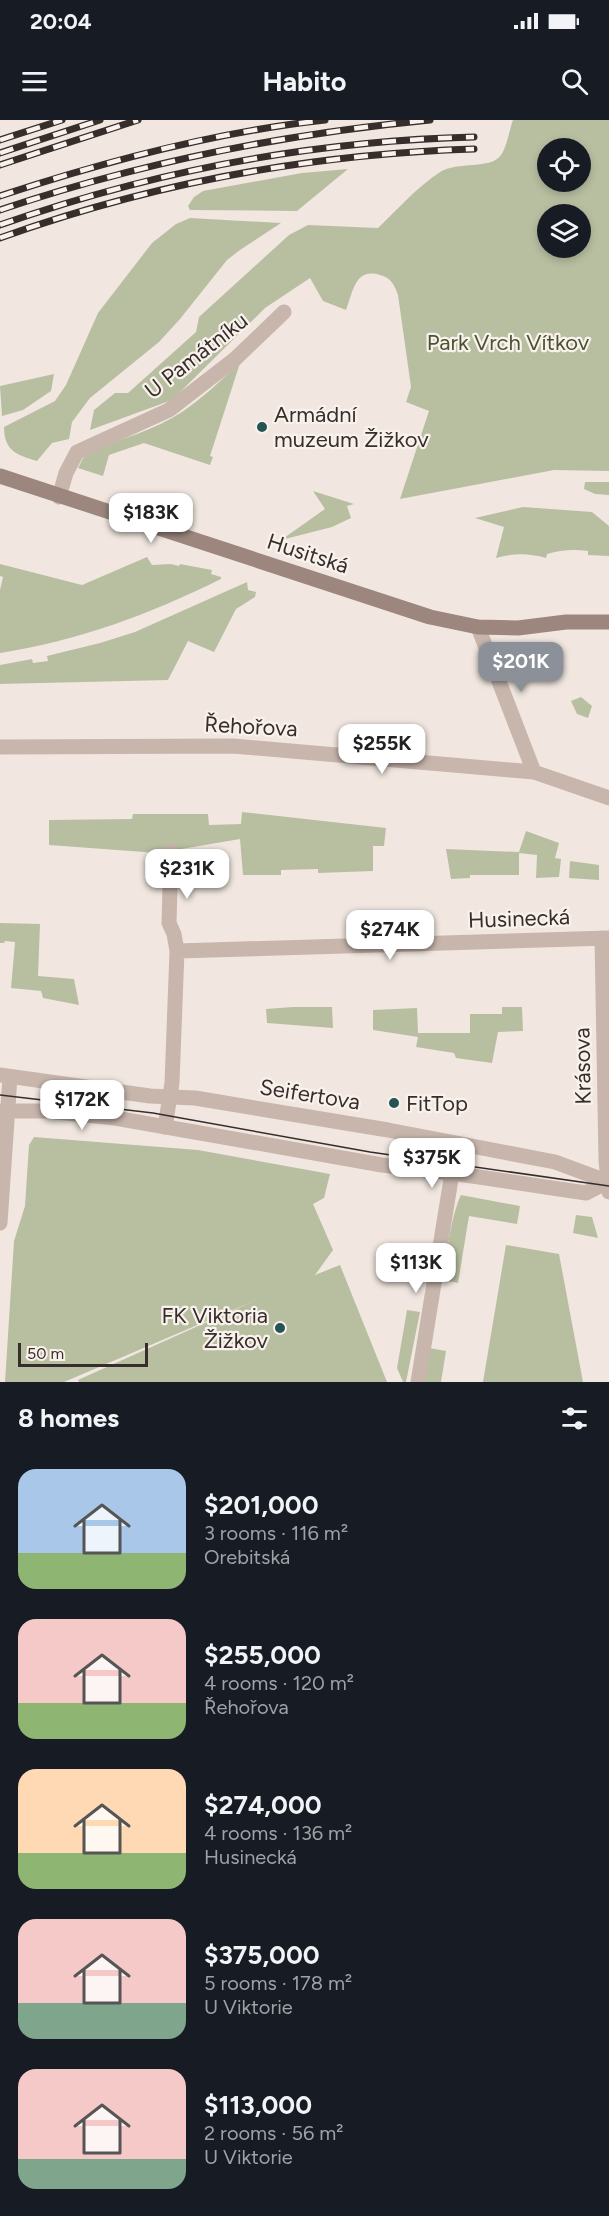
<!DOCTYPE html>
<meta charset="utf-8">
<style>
body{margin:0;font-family:Figtree,sans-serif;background:#20242c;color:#f1f3f6;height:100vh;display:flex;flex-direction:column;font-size:22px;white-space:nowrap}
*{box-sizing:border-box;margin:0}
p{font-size:20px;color:#9ea1a6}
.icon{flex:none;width:33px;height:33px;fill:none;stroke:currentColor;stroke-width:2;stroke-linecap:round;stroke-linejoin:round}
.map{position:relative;height:1262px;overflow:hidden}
.panel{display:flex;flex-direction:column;background:#171b24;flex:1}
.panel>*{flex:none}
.fabs{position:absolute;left:537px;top:18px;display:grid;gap:12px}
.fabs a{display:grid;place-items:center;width:54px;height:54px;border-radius:50%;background:#171b24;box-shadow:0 3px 9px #0003;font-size:30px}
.scale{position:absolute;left:18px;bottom:15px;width:130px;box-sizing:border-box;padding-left:6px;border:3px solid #372d2b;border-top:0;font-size:16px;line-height:21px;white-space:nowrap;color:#372d2b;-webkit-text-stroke:4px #f9f2ec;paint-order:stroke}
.price{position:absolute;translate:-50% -51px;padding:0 14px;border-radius:12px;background:#fff;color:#222;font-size:20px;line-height:39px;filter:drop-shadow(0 2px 3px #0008)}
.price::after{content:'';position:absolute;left:50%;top:36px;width:18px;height:14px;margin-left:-9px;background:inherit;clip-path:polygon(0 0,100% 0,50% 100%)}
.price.selected{background:#8c9099;color:#fff}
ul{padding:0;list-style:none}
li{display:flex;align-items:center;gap:18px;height:150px;padding:0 18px}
li span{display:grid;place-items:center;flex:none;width:168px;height:120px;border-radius:18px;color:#555}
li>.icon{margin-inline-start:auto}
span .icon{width:72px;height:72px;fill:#fffc;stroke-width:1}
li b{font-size:26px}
h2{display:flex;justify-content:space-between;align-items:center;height:72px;padding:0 18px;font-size:26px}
.status{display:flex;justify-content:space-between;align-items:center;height:42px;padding:0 30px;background:#171b24;direction:ltr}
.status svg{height:16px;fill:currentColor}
header{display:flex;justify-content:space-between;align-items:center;height:78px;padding:0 18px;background:#171b24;font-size:27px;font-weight:700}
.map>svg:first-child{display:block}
</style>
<div class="status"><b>20:04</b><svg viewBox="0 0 49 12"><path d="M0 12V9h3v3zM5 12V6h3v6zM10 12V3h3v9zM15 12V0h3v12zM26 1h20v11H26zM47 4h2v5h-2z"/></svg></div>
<header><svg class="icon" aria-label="menu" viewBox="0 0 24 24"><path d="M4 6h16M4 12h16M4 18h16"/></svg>Habito<svg class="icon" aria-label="search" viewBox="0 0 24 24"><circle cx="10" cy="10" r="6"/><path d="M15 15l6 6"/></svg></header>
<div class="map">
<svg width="609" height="1262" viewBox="0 0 609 1262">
<rect width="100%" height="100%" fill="#f1e7e0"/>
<!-- green -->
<path fill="#b8bfa1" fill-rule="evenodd" d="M513,0H609V351L554,350L400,379L429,291L406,282L411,267L398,175C394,164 391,158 380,155C355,147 353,172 346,190L323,181L310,158L265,188L172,280L90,310L94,290L115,273H128L196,212L199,197L289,115L308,105L378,108C398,89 417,67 440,52C457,41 491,50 501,35C507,26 509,11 513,0ZM548,28H580V62H548ZM548,94H580V128H548Z
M348,49L297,91L190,90L188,86L194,77L203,71L302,53Z
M190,98L281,103L240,130L227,140L180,199L159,222L90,278L72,302L69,319L52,323L37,341C17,335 4,331 4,307L55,281L66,265L98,193L152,123L176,104Z
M240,243L210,336L213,337L210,345L144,323L109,335L103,356L78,348L85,334L91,330C121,319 155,310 182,292C203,278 221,260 240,243Z
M54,254L51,271L23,290L2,296L0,266Z
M585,362H609V375L595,374L584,369Z
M313,371L354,384L347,386L351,398L332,407L281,420L325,389Z
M523,387L592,392L609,406V436L588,435V431C573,429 561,430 547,434L546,438C528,433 514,433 496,438L504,407L475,398Z
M147,437L152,445L171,444L179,446L180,444L212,450L211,454L221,457V459C150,494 78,521 0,533V470L3,457L0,456V444L82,465Z
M247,462L248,470L256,472L255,477L236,489L214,532L188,521L168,560L0,564V545L32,539L33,543L48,541L47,536L100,523L135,512Z
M581,577L592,586L588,598L577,594L571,581Z
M242,692L386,708L384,726H373V751L318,753V749L281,750V755H243L240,719L158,733L49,725V700L132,699L133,694H208L209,705L241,704Z
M526,711L559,723L555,738L561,739L559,757L536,758L537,735L519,733V755H470V758L451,759L446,729L519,732Z
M570,741L599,745V760L569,758Z
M0,803L40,804L38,856L74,859L79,885L43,878L41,871L11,868L15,822L5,821L4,823H0Z
M293,887H332L333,908L267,903L266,889Z
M502,887H522L523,911L498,912L492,943L456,938L454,933L416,927L418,917L373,910V890L417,888L418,913H470V894H502Z
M34,1017L198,1030L330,1054L324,1078L313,1084L333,1130L315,1155L340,1145L387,1262H79L78,1260L89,1255L256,1180L64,1262H5L14,1121L25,1086L29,1025Z
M461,1075L520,1086L517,1104L469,1096L458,1163L449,1161C441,1148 453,1090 461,1075Z
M576,1095L592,1097L598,1118L573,1113Z
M506,1125L559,1134L583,1262H483Z
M407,1190L420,1192L406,1262H403L397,1248Z
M429,1228L446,1231L441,1262H423Z"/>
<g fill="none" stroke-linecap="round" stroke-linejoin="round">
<!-- minor -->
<path stroke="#c8b6ad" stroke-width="15" d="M59,377L66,353L77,332L169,290L235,239L284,192
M478,507L534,652
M0,627L233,626L534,652L609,678
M602,818L606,1040L609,1072
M177,831L609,818
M165,1007L172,963L177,831L174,814L169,803L171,731
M418,1262L452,1053"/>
<!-- tertiary -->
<path stroke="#c8b6ad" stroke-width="15" d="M0,955L150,976L195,978L388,1010L555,1042L609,1062
M0,991H47L115,998L382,1045L452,1053L586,1073L607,1062
M0,1103L10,957"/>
<!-- secondary -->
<path stroke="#9c867e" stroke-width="15" d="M0,356L430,497L478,507L518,508L566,502H609"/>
<!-- tram -->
<path stroke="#372d2b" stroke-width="1.5" d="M0,975L153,993L370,1032L609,1066"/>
<defs>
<path id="rail" d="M0,20L62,0
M0,33L100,0
M0,45L138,0
M0,76C106,41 215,12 325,0
M0,90C139,43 283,14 430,0
M0,105C153,51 312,21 474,17
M0,118C152,63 313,34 474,29"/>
</defs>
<!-- rail casing -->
<use href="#rail" stroke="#372d2b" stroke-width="7"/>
<!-- rail -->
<use href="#rail" stroke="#f9f2ec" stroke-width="4.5" stroke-dasharray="14" stroke-linecap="butt"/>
</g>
<!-- markers -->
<g fill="#245553" stroke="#f9f2ec" stroke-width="2">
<circle cx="262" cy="307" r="6"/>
<circle cx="394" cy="983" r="6"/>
<circle cx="280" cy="1208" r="6"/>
</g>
<g text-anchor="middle" stroke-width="4.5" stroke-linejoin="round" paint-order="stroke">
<!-- park labels -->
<g font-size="22" fill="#4a5331" stroke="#f9f2ec">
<text x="508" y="230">Park Vrch Vítkov</text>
</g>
<!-- street labels -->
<g font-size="22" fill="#372d2b" stroke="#f9f2ec">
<text transform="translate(196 235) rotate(-38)" y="8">U Památníku</text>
<text transform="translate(308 433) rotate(18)" y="8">Husitská</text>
<text transform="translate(251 606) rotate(3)" y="8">Řehořova</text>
<text transform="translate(519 798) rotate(-2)" y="8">Husinecká</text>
<text transform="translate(582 946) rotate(-91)" y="8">Krásova</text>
<text transform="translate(310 974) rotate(9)" y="8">Seifertova</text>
</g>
<!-- poi labels -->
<g font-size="22" fill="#372d2b" stroke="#f9f2ec" text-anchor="start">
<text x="274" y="302">Armádní<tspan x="274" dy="25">muzeum Žižkov</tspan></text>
<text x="406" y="991">FitTop</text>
<text x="268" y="1203" text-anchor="end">FK Viktoria<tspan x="268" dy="25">Žižkov</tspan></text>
</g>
</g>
</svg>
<div class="fabs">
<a><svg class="icon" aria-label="locate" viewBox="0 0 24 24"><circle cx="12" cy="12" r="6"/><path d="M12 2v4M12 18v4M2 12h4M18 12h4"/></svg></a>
<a><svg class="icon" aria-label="layers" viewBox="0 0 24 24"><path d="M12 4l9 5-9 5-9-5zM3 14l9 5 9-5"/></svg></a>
</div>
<div class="scale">50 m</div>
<b class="price" style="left:151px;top:424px">$183K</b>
<b class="price selected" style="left:521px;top:573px">$201K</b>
<b class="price" style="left:382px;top:655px">$255K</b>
<b class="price" style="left:187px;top:780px">$231K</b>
<b class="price" style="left:390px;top:841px">$274K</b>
<b class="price" style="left:82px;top:1011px">$172K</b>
<b class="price" style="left:432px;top:1069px">$375K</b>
<b class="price" style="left:416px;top:1174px">$113K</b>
</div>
<section class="panel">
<h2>8 homes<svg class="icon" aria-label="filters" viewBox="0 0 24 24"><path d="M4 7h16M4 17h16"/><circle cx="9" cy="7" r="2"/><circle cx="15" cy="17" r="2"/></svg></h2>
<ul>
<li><span style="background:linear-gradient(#a9c7e8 70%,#8fb573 0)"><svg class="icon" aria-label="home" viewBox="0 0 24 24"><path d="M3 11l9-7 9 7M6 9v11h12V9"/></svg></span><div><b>$201,000</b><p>3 rooms · 116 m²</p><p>Orebitská</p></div></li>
<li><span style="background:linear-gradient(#f6c9c9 70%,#8fb573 0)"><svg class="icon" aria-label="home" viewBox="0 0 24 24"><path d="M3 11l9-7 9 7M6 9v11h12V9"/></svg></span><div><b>$255,000</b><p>4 rooms · 120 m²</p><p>Řehořova</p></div></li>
<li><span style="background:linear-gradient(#ffd9b3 70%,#8fb573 0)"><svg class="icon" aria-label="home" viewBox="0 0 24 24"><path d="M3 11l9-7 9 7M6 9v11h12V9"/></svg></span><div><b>$274,000</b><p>4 rooms · 136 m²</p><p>Husinecká</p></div></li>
<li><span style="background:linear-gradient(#f6c9c9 70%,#7fa58c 0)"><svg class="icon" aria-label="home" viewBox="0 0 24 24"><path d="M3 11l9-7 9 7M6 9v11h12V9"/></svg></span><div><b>$375,000</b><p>5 rooms · 178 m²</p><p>U Viktorie</p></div></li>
<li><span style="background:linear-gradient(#f6c9c9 75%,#7fa58c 0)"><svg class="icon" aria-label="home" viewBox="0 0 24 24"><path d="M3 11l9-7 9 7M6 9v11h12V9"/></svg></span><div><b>$113,000</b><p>2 rooms · 56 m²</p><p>U Viktorie</p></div></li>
</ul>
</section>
